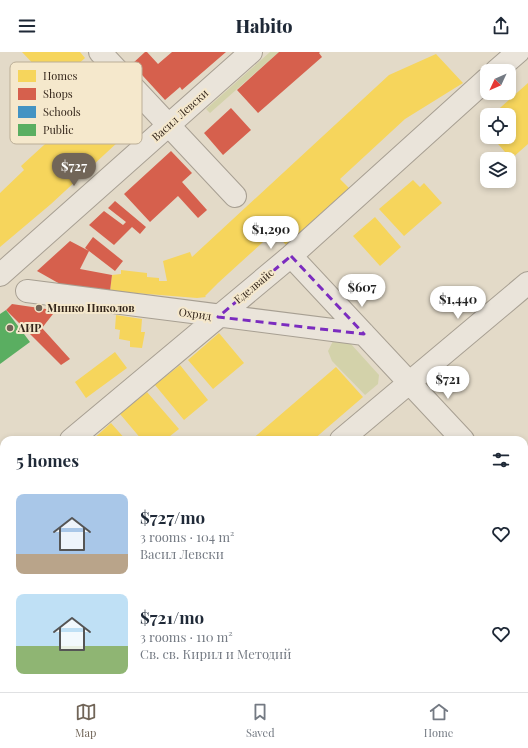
<!DOCTYPE html>
<meta charset="utf-8">
<style>
body{margin:0;font-family:"Playfair Display",serif;background:#f6f6f7;color:#1f2937;height:100vh;display:flex;flex-direction:column;font-size:15px;white-space:nowrap}
*{box-sizing:border-box;margin:0}
p{font-size:13px;color:#747a83}
.icon{flex:none;width:22px;height:22px;fill:none;stroke:currentColor;stroke-width:2;stroke-linecap:round;stroke-linejoin:round}
.map{position:relative;flex:1;overflow:hidden}
.drawer{position:absolute;left:0px;top:384px;width:528px;height:256px;display:flex;flex-direction:column;background:#fff;border-radius:12px 12px 0 0;box-shadow:0 2px 6px #0003}
.drawer>*{flex:none}
.needle{width:26px;rotate:226deg}
.buttons{position:absolute;left:480px;top:12px;display:grid;gap:8px}
.buttons a{display:grid;place-items:center;width:36px;height:36px;border-radius:8px;background:#fff;box-shadow:0 2px 6px #0003;font-size:20px}
.price{position:absolute;translate:-50% -34px;padding:0 9px;border-radius:14px;background:#fff;color:#222;font-size:13px;line-height:26px;filter:drop-shadow(0 1px 2px #0008)}
.price::after{content:'';position:absolute;left:50%;top:24px;width:12px;height:9px;margin-left:-6px;background:inherit;clip-path:polygon(0 0,100% 0,50% 100%)}
.price.selected{background:#716558;color:#fff}
ul{padding:0;list-style:none}
li{display:flex;align-items:center;gap:12px;height:100px;padding:0 16px}
li span{display:grid;place-items:center;flex:none;width:112px;height:80px;border-radius:8px;color:#555}
li>.icon{margin-inline-start:auto}
span .icon{width:48px;height:48px;fill:#fffc;stroke-width:1}
li b{font-size:17px}
h2{display:flex;justify-content:space-between;align-items:center;height:48px;padding:0 16px;font-size:17px}
header{display:flex;justify-content:space-between;align-items:center;height:52px;padding:0 16px;background:#fff;font-size:18px;font-weight:800}
.menu{display:flex;justify-content:space-around;align-items:center;height:56px;border-top:1px solid #e0e1e3;background:#fff;font-size:11px;color:#747a83}
.menu a{display:grid;justify-items:center;gap:2px}
.menu .selected{color:#716558}
.map>svg:first-child{display:block}
</style>
<header><svg class="icon" aria-label="menu" viewBox="0 0 24 24"><path d="M4 6h16M4 12h16M4 18h16"/></svg>Habito<svg class="icon" aria-label="share" viewBox="0 0 24 24"><path d="M12 15V3M7 8l5-5 5 5M5 13v7h14v-7"/></svg></header>
<div class="map">
<svg width="528" height="640" viewBox="0 0 528 640">
<rect width="100%" height="100%" fill="#e3dac8"/>
<!-- green -->
<path fill="#d3d2aa" d="M270,0H279L210,61L206,57Z
M333,289L351,292L379,323L378,332L365,343L332,309L328,299Z
M0,606L4,608V636H26C18,640 9,640 0,636Z
M217,636H260L255,640H220Z"/>
<!-- homes -->
<path fill="#f6d55c" d="M22,0H80L85,6L54,34Z
M436,2L463,31L405,67L340,127L349,136L286,193L274,180L218,231L205,244L206,245L197,246L110,239L112,223L121,222V218L147,221V225L159,226V229H167L163,209L190,200L192,205L389,23Z
M97,23L126,55L119,62L132,77L51,152L0,195V141L24,118L21,114L67,72L57,61Z
M528,31V92L511,107L492,85H509V63H492Z
M487,67V79L481,72Z
M413,128L420,135L424,131L442,151L404,184L379,157Z
M375,165L401,195L380,214L353,184Z
M116,263L142,267L141,280H145L142,296L130,295V289L119,287L120,278L115,277Z
M219,281L244,311L213,337L188,308Z
M115,300L127,316L86,346L75,330Z
M180,313L208,348L184,368L155,333Z
M336,315L363,345L313,388H251Z
M147,340L179,377L165,388H142L120,362Z
M111,371L126,388H92Z
M0,480L4,484V521L0,525Z
M0,531L4,535V554L0,550Z
M1,571L4,572V601L0,599Z"/>
<!-- shops -->
<path fill="#d6604d" d="M145,0H147L158,12L172,0H226L182,38L180,35L165,48L132,12Z
M279,0H320L319,1L322,5L258,61L237,38Z
M231,56L251,78L223,103L204,81Z
M171,99L192,121L182,130L207,158L198,166L178,144L150,170L124,142Z
M115,149L146,175L140,182L132,175L114,193L89,173L104,159L123,173L126,170L108,156Z
M93,185L123,209L115,219L89,199L80,217L112,223L110,239L97,236L96,242L60,232L37,219L70,189L89,199L85,196Z
M12,252L46,257L53,262L42,276L70,307L61,313L6,258Z"/>
<!-- schools -->
<path fill="#4393c3" d="M524,519L528,523V556L524,560Z
M340,636H426L422,640H344Z"/>
<!-- public -->
<path fill="#5aae61" d="M6,258L30,290L0,312V262Z"/>
<g fill="none" stroke-linecap="round" stroke-linejoin="round">
<defs>
<path id="minor" d="M100,0L235,144
M496,19L518,0
M291,204L463,388
M0,223L251,0
M27,239L364,282
M71,388L291,204L487,27
M341,388L528,231
M0,448L4,444
M524,454L528,458
M40,640L45,636"/>
</defs>
<!-- minor casing -->
<use href="#minor" stroke="#a79f92" stroke-width="24"/>
<!-- minor -->
<use href="#minor" stroke="#eae4da" stroke-width="22"/>
</g>
<!-- marked area -->
<path fill="none" stroke="#7b2cbf" stroke-width="3" stroke-dasharray="8 5" stroke-linejoin="round" d="M291,204L364,282L218,265Z"/>
<!-- markers -->
<g fill="#716558" stroke="#f5e8cc" stroke-width="1.5">
<circle cx="39" cy="256" r="4"/>
<circle cx="10" cy="276" r="4"/>
</g>
<g text-anchor="middle" stroke-width="4" stroke-linejoin="round" paint-order="stroke">
<!-- street labels -->
<g font-size="11" fill="#34261b" stroke="#f5e8cc">
<text transform="translate(180 63) rotate(-42)" y="4">Васил Левски</text>
<text transform="translate(254 234) rotate(-40)" y="4">Еделвайс</text>
<text transform="translate(195 262) rotate(8)" y="4">Охрид</text>
</g>
<!-- poi labels -->
<g font-size="11" font-weight="bold" fill="#34261b" stroke="#f5e8cc" text-anchor="start">
<text x="47" y="260">Минко Николов</text>
<text x="18" y="280">АИР</text>
</g>
</g>
<!-- legend -->
<rect x="10" y="10" width="132" height="82" rx="6" fill="#f5e8cc" stroke="#bbae97" stroke-width="1"/>
<rect x="18" y="18" width="18" height="12" fill="#f6d55c"/>
<rect x="18" y="36" width="18" height="12" fill="#d6604d"/>
<rect x="18" y="54" width="18" height="12" fill="#4393c3"/>
<rect x="18" y="72" width="18" height="12" fill="#5aae61"/>
<g font-size="11" fill="#34261b">
<text x="43" y="28">Homes</text>
<text x="43" y="46">Shops</text>
<text x="43" y="64">Schools</text>
<text x="43" y="82">Public</text>
</g>
</svg>
<div class="buttons">
<a><svg class="needle" viewBox="-14 -14 28 28"><path d="M0-13l5 13h-10z" fill="#e53935"/><path d="M0 13l5-13h-10z" fill="#747a83"/></svg></a>
<a><svg class="icon" aria-label="locate" viewBox="0 0 24 24"><circle cx="12" cy="12" r="6"/><path d="M12 2v4M12 18v4M2 12h4M18 12h4"/></svg></a>
<a><svg class="icon" aria-label="layers" viewBox="0 0 24 24"><path d="M12 4l9 5-9 5-9-5zM3 14l9 5 9-5"/></svg></a>
</div>
<b class="price selected" style="left:74px;top:135px">$727</b>
<b class="price" style="left:271px;top:198px">$1,290</b>
<b class="price" style="left:362px;top:256px">$607</b>
<b class="price" style="left:458px;top:268px">$1,440</b>
<b class="price" style="left:448px;top:348px">$721</b>
<section class="drawer">
<h2>5 homes<svg class="icon" aria-label="filters" viewBox="0 0 24 24"><path d="M4 7h16M4 17h16"/><circle cx="9" cy="7" r="2"/><circle cx="15" cy="17" r="2"/></svg></h2>
<ul>
<li><span style="background:linear-gradient(#a9c7e8 75%,#b9a48a 0)"><svg class="icon" aria-label="home" viewBox="0 0 24 24"><path d="M3 11l9-7 9 7M6 9v11h12V9"/></svg></span><div><b>$727/mo</b><p>3 rooms · 104 m²</p><p>Васил Левски</p></div><svg class="icon" aria-label="heart" viewBox="0 0 24 24"><path d="M12 20l-8-8c-3-5 5-10 8-4 3-6 11-1 8 4z"/></svg></li>
<li><span style="background:linear-gradient(#bfe0f5 65%,#8fb573 0)"><svg class="icon" aria-label="home" viewBox="0 0 24 24"><path d="M3 11l9-7 9 7M6 9v11h12V9"/></svg></span><div><b>$721/mo</b><p>3 rooms · 110 m²</p><p>Св. св. Кирил и Методий</p></div><svg class="icon" aria-label="heart" viewBox="0 0 24 24"><path d="M12 20l-8-8c-3-5 5-10 8-4 3-6 11-1 8 4z"/></svg></li>
</ul>
</section>
</div>
<nav class="menu">
<a class="selected"><svg class="icon" aria-label="map" viewBox="0 0 24 24"><path d="M3 6l6-2 6 2 6-2v14l-6 2-6-2-6 2zM9 4v14M15 6v14"/></svg>Map</a>
<a><svg class="icon" aria-label="saved" viewBox="0 0 24 24"><path d="M7 4h10v16l-5-4-5 4z"/></svg>Saved</a>
<a><svg class="icon" aria-label="home" viewBox="0 0 24 24"><path d="M3 11l9-7 9 7M6 9v11h12V9"/></svg>Home</a>
</nav>
